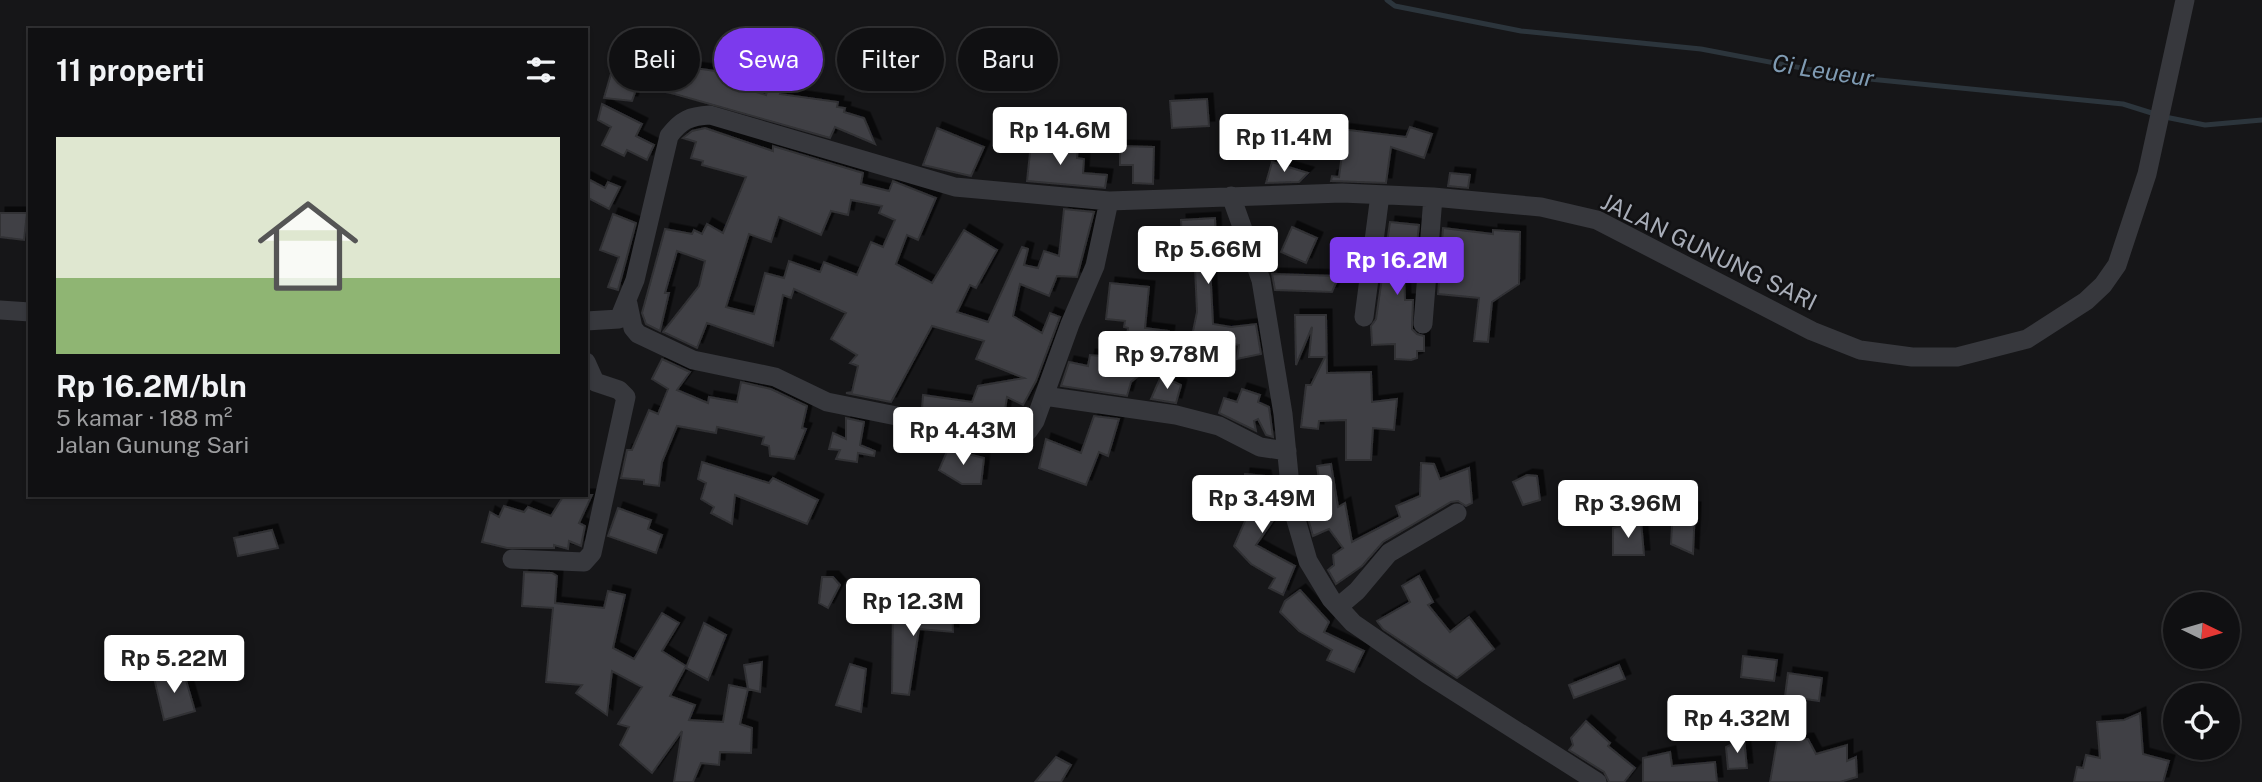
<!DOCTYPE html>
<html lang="id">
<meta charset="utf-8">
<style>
body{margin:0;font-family:"Public Sans",sans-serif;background:#19191b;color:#f1f3f6;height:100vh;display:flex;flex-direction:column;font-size:26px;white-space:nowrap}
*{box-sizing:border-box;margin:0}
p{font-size:23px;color:#9c9d9f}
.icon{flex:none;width:38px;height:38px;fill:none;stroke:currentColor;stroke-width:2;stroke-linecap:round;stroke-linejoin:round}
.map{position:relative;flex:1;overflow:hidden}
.sheet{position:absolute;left:28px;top:28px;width:560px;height:469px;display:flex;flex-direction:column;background:#101012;border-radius:0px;box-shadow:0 2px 5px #0004,0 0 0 2px #303032}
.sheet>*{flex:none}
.hud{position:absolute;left:609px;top:28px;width:665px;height:63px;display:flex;gap:14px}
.needle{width:46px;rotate:95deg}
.controls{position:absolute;left:2163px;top:592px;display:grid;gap:14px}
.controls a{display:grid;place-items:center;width:77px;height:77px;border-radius:50%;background:#101012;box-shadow:0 2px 5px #0004,0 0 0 2px #303032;font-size:35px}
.price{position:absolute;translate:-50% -60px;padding:0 16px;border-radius:7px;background:#fff;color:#222;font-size:23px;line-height:46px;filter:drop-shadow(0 2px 4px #0008)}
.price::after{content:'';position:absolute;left:50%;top:42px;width:21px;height:16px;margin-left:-10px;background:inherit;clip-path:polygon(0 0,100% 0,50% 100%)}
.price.current{background:#7c3aed;color:#fff}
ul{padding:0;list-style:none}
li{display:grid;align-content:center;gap:14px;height:371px;padding:0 28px}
li span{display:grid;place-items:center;height:217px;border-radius:0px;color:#555}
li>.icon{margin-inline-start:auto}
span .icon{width:126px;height:126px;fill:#fffc;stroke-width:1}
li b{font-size:30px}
h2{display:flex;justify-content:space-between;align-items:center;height:84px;padding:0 28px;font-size:30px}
.pill{padding:0 24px;border-radius:32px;background:#101012;box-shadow:0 2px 5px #0004,0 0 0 2px #303032;font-size:24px;line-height:63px}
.pill.current{background:#7c3aed;color:#fff}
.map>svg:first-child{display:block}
</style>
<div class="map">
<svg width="2262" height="782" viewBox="0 0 2262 782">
<defs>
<filter id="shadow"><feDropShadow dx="5.5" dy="-5.5" stdDeviation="0" flood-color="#0009"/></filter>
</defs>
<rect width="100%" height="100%" fill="#161618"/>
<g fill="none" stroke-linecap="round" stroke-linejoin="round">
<!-- stream -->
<path stroke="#2c353c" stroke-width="5" d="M1387,0L1395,6L1521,31L1701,49L1849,77L2123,104L2155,114
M2165,117L2205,125L2262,120"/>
</g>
<!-- building -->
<path fill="#404145" stroke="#303034" stroke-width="2" fill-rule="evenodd" filter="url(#shadow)" d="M620,43L643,50L642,53L660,56L657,73L686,76L687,67L723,72L722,81L766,95L768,87L781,91L780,94L838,102L837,107L845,108L844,112L864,118L875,144L835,127L830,138L671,93L637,87L632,101L604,98Z
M1207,99L1209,126L1172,128L1170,101Z
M602,104L642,124L636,136L654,145L647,160L627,150L624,156L602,145L611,127L598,120Z
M1410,127L1432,134L1424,158L1391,147L1386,183L1331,181L1332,176L1339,177L1343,146L1339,145L1341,129L1406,137Z
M705,128L773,151V146L863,173L861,184L889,191L893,181L936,198L918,240L907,235L896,264L932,283L964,230L997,250L976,288L970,285L957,312L988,322L1022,247L1028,249L1024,265L1038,268L1044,251L1059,256L1064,209L1094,212L1077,277L1057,276L1049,296L1020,284L1013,316L1042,333L1050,313L1060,317L1036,381L1023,405L1007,397L1004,416L947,414L922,409L923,395L972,402L978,386L1024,378L976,359L984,341L932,326L891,402L846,393L852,392L858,366L850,363L857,355L831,339L846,313L794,289L791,298L783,295L773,346L707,323L697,348L663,332L699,286L705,261L677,251L665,293H669L660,331L646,324L642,313L665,229L692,234L694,230L702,234L707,224L723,233L746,177L702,165L703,161L691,158L696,142L683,138L692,131ZM851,200L882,206L879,213L895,220L883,247L871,242L857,275L824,262L820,272L789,261L784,278L765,273L754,314L726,307L749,234L771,242L779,217L821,235L831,211L848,215Z
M937,128L984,147L971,176L923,165Z
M1031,143L1078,148L1077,158L1084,159L1083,173L1107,175L1105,188L1027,181Z
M1120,146L1154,147L1153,184L1133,183V165H1120Z
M1272,162L1308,173L1299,182L1266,183Z
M1450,173L1470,175L1468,188L1448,186Z
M586,178L605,188L608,182L620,187L609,209L586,197Z
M0,213H27L24,240L0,237Z
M613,214L636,223L618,290L608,287L619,257L600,250Z
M1215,218L1216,244L1209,245L1213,324L1231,327L1256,324L1261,354L1237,359L1239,345L1192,336L1197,312L1195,268L1167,269L1166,245L1182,244L1181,220Z
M1390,222L1419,225L1416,252L1403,251L1405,300H1413L1412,329L1417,334L1424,336V351H1417V358L1411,360L1395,359V344L1372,345L1371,326L1376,319Z
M1292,227L1317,238L1306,263L1281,252Z
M1443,228L1493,234V230L1520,232L1519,284L1492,302L1488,342L1474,341L1479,298L1438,294Z
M1272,274L1339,276L1332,292L1275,290Z
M1110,283L1149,287L1145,328L1169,331L1166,354L1131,382L1127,396L1061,386L1069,362L1088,366L1090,355L1124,358L1128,328L1124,327L1125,321L1106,319Z
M1295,315H1326L1327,373L1371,372L1372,402L1397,399L1394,430L1373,428L1371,460H1346V420L1319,421L1318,429L1301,427L1306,385H1311L1325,357H1309L1312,327L1296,365Z
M662,359L690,372L677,390L708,403L709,397L737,402L741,382L771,389L807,406L802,428L806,429L794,459L770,456L769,446L762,444L764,437L717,427L716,433L677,426L662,462L659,486L644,484V480L621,478L627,450H632L649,410L658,414L668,389L652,379Z
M1161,376L1181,385L1176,403L1151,399Z
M1242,389L1260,395L1258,402L1269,407L1273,437L1266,435L1258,419L1254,421L1256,431L1219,413L1224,398L1237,402Z
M1094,416L1119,419L1108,456L1099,452L1086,485L1039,468L1046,439L1081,453Z
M846,418L864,422L860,445L875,451L874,456L858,453L857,462L836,459L840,450L829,449L833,433L846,439Z
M948,449L984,458L981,484H962L939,470Z
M702,462L769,483L773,478L818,500L807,524L735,495L732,524L711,513L714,507L701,499L706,483L698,479Z
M1421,463L1434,464L1440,479L1469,468L1472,503L1466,506L1458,501L1451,502L1383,542L1362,566L1336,584L1328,570L1334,565L1333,555L1343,548L1329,529L1313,536L1304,504L1321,493L1317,466L1331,464L1338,507L1345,503L1352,542L1400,517L1396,506L1420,496Z
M1245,474L1265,476L1274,519L1256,545L1295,566L1283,595L1269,588L1275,578L1251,564L1234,546L1257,494L1243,493Z
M1527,475L1537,476L1540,500L1523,505L1513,482Z
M564,495H592L579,523L585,526L581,546L569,541L568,549L554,545V548H507L482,542L490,512L499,517L504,506L524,512L528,507L551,516Z
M1673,507L1695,508L1693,554L1671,544Z
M618,508L651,520L648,529L662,535L656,553L608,536Z
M1641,521L1644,555H1613V528Z
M272,530L278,548L238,556L234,538Z
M524,572L552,573L557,576L555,603L604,608L608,591L625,595L613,648L634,659L662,613L679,623L662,651L686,666L670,696L695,705L689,720L723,722L729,685L748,689L740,724L752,728L751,753L720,752L719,765L701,763L693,782H674L682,731L652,773L620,745L629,727L618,724L642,687L612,671L607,715L576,693L582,685L546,682L553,608L522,606Z
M1419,576L1433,602L1428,605L1450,632L1469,617L1494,649L1457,678L1383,629L1377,621L1410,602L1402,586Z
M822,577H833L840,585L828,608L819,603Z
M1300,590L1329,622L1324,632L1364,651L1354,672L1327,660L1332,650L1299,631L1280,612L1285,601Z
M893,603L952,606L953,632L919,629L909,695L892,693Z
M704,623L726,635L708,680L686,668Z
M1743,656L1777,660L1774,681L1741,677Z
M762,662L760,692L748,689L744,665Z
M850,664L866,669L861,712L836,705Z
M1619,665L1625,679L1574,698L1569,685Z
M183,670L195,711L164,720L154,678Z
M1788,673L1822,678L1819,701L1785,696Z
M2140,713L2143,754L2169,761L2163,782H2074L2077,767L2083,768L2086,755L2100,758L2097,722L2124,720Z
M1586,721L1610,743L1608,746L1635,768L1624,782H1609L1604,772L1569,750L1573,745L1571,738Z
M1744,738L1747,768L1728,769L1726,747Z
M1808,739L1816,754L1847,745V761L1856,757L1857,777L1840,782H1770L1777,741Z
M1670,752L1672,766L1715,762L1717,782H1643V758Z
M1056,757L1071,765L1061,782H1035Z"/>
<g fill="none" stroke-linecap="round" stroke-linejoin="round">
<!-- minor -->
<path stroke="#37383d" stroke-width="19" d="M1231,196L1261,280L1283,414L1292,506L1308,561L1331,599L1353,623L1427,674L1597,782
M628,304L633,328L638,334L693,360L775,377L827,402L951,427L1022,432L1028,431L1035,421L1070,324L1095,266L1109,201
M0,310L30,312
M1364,317L1380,195
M586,321L619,319L635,280L669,136C681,120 690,116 710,115L955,187L1109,201L1342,193L1433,197L1541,207L1597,220L1812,331L1860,350L1912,357H1957L2027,339L2086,301L2103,285L2117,265L2147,174L2185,0
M1423,324L1433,197
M1044,396L1176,415L1219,426L1260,447L1287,451
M512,559L584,562L592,553L626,397L619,390L595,382L586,362
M1338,607L1357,591L1389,553L1457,513"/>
</g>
<g text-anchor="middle" stroke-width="5" stroke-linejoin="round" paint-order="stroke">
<!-- street labels -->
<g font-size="23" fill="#a8adb8" stroke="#111113">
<text transform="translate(1709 252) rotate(26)" y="8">JALAN GUNUNG SARI</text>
</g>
<!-- water labels -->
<g font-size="24" font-style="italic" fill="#7f9bb3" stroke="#111113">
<text transform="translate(1823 71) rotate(9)" y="8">Ci Leueur</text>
</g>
</g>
</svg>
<div class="controls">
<a><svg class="needle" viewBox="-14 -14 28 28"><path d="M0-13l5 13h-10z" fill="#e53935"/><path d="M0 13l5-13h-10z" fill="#9c9d9f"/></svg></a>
<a><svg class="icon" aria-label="locate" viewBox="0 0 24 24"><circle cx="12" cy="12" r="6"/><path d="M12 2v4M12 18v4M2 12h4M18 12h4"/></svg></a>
</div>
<b class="price" style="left:1060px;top:167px">Rp 14.6M</b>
<b class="price" style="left:1284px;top:174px">Rp 11.4M</b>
<b class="price" style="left:1208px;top:286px">Rp 5.66M</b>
<b class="price current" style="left:1397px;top:297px">Rp 16.2M</b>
<b class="price" style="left:1167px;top:391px">Rp 9.78M</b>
<b class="price" style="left:963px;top:467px">Rp 4.43M</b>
<b class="price" style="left:1262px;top:535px">Rp 3.49M</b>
<b class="price" style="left:1628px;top:540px">Rp 3.96M</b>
<b class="price" style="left:913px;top:638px">Rp 12.3M</b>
<b class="price" style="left:174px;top:695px">Rp 5.22M</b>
<b class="price" style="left:1737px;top:755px">Rp 4.32M</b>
<div class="hud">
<a class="pill">Beli</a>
<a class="pill current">Sewa</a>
<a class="pill">Filter</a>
<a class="pill">Baru</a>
</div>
<section class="sheet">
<h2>11 properti<svg class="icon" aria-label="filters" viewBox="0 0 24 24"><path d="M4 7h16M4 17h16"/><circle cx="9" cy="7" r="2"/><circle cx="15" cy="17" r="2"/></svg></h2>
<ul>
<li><span style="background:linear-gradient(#dfe7d0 65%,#8fb573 0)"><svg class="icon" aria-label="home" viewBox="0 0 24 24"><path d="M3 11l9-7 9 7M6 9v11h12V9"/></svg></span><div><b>Rp 16.2M/bln</b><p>5 kamar · 188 m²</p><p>Jalan Gunung Sari</p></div></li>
</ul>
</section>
</div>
